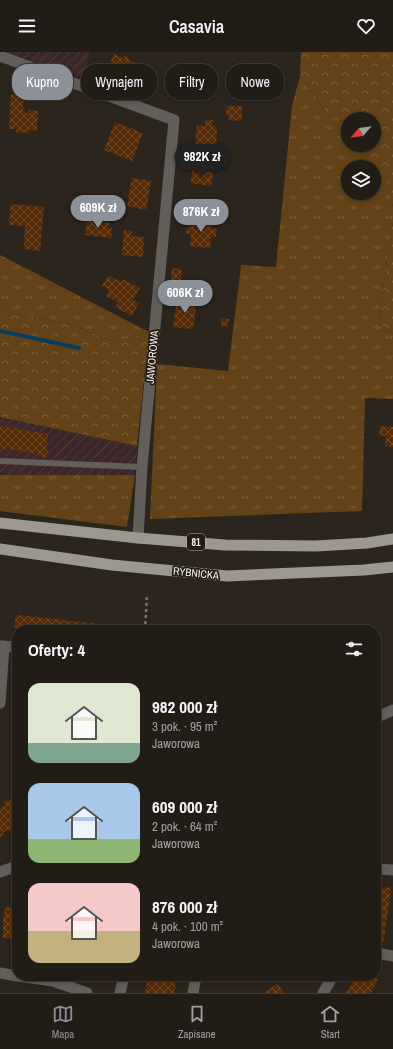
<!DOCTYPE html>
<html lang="pl">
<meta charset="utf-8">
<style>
body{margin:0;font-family:"Archivo Narrow",sans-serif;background:#29251f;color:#f1f3f6;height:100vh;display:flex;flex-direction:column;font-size:15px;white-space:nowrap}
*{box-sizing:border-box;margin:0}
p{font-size:13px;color:#a2a1a1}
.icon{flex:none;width:22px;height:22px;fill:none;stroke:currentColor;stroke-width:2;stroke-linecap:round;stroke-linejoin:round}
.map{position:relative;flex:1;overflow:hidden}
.side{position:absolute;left:12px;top:573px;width:369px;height:356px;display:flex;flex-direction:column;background:#211c16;border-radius:16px;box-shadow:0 2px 6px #0003,0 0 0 1px #3e3a35}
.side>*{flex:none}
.banner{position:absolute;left:12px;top:12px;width:369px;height:36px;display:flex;gap:8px}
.needle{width:26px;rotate:242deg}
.controls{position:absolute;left:341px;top:60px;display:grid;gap:8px}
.controls a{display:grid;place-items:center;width:40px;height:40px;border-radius:50%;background:#211c16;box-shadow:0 2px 6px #0003,0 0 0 1px #3e3a35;font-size:20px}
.price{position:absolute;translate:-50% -34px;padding:0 9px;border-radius:14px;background:#8c9099;color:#fff;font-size:13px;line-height:26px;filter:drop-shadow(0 1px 2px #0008)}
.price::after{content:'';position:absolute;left:50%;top:24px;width:12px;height:9px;margin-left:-6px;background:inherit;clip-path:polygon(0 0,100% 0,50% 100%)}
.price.selected{background:#222;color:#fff}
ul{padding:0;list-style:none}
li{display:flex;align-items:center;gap:12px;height:100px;padding:0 16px}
li span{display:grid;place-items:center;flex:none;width:112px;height:80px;border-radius:12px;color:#555}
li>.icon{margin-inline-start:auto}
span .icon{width:48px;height:48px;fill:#fffc;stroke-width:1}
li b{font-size:17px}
h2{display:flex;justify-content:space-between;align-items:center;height:48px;padding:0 16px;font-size:17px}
.pill{padding:0 14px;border-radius:16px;background:#211c16;box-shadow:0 2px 6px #0003,0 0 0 1px #3e3a35;font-size:14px;line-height:36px}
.pill.selected{background:#8c9099;color:#fff}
header{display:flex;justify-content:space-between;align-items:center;height:52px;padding:0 16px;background:#211c16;font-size:18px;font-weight:600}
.tabs{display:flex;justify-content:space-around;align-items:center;height:56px;border-top:1px solid #3e3a35;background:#211c16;font-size:11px;color:#a2a1a1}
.tabs a{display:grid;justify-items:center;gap:2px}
.tabs .selected{color:#8c9099}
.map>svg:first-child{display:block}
</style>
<header><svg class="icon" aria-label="menu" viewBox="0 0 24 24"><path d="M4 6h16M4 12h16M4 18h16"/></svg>Casavia<svg class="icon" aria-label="heart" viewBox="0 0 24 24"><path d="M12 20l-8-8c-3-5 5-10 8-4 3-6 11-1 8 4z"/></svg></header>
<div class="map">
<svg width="393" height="941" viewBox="0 0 393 941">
<defs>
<pattern id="industrial-furrows" width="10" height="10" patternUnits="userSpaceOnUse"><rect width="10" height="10" fill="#3c2829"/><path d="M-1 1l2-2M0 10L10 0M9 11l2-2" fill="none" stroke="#4f3d3e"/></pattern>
<pattern id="grass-tufts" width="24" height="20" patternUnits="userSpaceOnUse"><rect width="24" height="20" fill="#634217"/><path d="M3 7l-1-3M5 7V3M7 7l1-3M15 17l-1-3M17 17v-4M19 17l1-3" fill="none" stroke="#7a5e39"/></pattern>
<pattern id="forest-crowns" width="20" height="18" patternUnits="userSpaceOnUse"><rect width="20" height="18" fill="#634217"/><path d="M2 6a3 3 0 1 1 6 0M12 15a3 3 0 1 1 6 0" fill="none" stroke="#7a5e39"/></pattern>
<pattern id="building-cross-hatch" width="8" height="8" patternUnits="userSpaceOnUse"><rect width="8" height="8" fill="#562b06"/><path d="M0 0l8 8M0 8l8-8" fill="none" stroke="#6f4a2b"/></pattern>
</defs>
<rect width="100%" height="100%" fill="#2c251e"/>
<!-- industrial -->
<path fill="url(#industrial-furrows)" d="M0,0H89L85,26L0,3Z
M0,365L137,394L135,423H0Z"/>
<!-- grass -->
<path fill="url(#grass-tufts)" d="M300,24L348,91V93H349L353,99L372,115H348V141H374V117L386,127L393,155V170L382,243L379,269L386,279L393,282V347L365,346L362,459L150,467L157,312L228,319L241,213L276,215L292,54Z
M0,203L149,280L115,290L69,272L0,259Z
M0,423H135L127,475L0,459Z"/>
<!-- forest -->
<path fill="url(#forest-crowns)" d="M301,0H393V155L386,127L374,117V115H372L353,99L349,93H374V67H348V91L300,24Z
M393,170V282L386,279L379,269L382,243Z
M0,259L69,272L115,290L149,280L137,394L0,365Z"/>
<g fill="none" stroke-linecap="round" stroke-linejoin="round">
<!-- stream -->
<path stroke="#0a3e5f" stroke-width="4" d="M0,279L79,296"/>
</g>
<!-- building -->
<path fill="url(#building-cross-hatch)" d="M114,2L123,6L125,4L128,5L129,8L137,11L129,30L114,24L113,26L105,23Z
M11,42L24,43L23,56L26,61H29V58L38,59L37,79L29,78V81L16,80V77H9Z
M227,54H242V69L229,68V63H226Z
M205,68H213L212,74L217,75L216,96L195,94L197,73L205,74Z
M115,70L143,81L132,109L104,98Z
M192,118L213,120L211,134L191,131Z
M132,126L151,129L146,158L127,154Z
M11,152L44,155L40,199L24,197L25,174L9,173Z
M192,167L212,169V176L217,177L216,185H211L210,196L190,194L191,182H186L187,174H191Z
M87,168L109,171L108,176H112L111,186L85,183Z
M124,178L132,179L131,184L144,185L143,205L122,203Z
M172,216L182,217L180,237L170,236Z
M108,223L121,230L122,227L140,236L133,248L139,251L132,264L115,255L118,250L106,244L109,237L102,234Z
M177,246L197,249L193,277L173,275Z
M221,266L229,267L228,275L221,274Z
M0,374L48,382L46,398H48L47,406L38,404L39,402L0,396Z
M380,374L393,375V395L385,394L386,384H379Z
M16,563L128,575V578H40L14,576Z
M17,745V778L16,779L14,776L9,778L3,780L4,783L0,785V756L5,754L4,750Z
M376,834L391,836L384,889L376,888Z
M5,855L17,856V887L3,886V865H4Z
M291,924H309L307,930Z
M355,924H372L378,927L371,941H346Z
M148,925L176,931L174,941H145Z
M278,932L284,941H264L269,937Z"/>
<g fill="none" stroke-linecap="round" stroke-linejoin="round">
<!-- path -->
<path stroke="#7a746e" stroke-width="2.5" stroke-dasharray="3 3" stroke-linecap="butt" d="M145,578L147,543"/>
<!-- service -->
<path stroke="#625f5b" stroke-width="6" d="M0,409L142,415"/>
<!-- minor -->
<path stroke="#625f5b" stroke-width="11" d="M0,4L174,68L142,415L138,486
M0,594L17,595
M0,651L4,594
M382,663L393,658
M376,817L393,818
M0,820L17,814
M376,901L393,904
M0,921L17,924
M18,924L53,929L87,941
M120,941L124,924
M193,941L196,924
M323,941L330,929L332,924"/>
<!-- primary -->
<path stroke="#9d988f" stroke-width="11" d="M0,471L138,486L225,493L316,494L367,491L393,487
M0,497L112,513L227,524L364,518L393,515"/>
</g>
<g text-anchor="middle" stroke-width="3.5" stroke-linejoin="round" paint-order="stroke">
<!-- shield labels -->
<rect fill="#221c15" stroke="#b6b2ac" stroke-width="1" x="187" y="482" width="18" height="16" rx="3"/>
<g font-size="10" font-weight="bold" fill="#f6f2ed">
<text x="196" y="494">81</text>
</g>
<!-- street labels -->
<g font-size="11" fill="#f6f2ed" stroke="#221c15">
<text transform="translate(152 305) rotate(-85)" y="4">JAWOROWA</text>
<text transform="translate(196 521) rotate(6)" y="4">RYBNICKA</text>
</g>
</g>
</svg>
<div class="controls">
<a><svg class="needle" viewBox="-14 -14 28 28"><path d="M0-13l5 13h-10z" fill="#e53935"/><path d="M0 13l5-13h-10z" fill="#a2a1a1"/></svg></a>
<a><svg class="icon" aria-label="layers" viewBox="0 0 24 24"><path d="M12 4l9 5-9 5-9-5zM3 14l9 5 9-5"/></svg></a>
</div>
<b class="price selected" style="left:202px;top:126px">982K zł</b>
<b class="price" style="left:98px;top:177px">609K zł</b>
<b class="price" style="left:201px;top:181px">876K zł</b>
<b class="price" style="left:185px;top:262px">606K zł</b>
<div class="banner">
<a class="pill selected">Kupno</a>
<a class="pill">Wynajem</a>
<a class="pill">Filtry</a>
<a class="pill">Nowe</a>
</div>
<section class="side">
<h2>Oferty: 4<svg class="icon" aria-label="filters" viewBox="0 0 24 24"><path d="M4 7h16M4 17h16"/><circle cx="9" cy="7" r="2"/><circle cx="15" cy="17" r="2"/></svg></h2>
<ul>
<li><span style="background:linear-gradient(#dfe7d0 75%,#7fa58c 0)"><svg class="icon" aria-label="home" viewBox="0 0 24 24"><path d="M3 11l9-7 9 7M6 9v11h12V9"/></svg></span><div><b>982 000 zł</b><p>3 pok. · 95 m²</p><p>Jaworowa</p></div></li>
<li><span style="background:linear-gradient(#a9c7e8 70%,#8fb573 0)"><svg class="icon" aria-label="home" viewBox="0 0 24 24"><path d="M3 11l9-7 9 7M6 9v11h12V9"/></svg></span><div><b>609 000 zł</b><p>2 pok. · 64 m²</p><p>Jaworowa</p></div></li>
<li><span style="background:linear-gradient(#f6c9c9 60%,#c2b280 0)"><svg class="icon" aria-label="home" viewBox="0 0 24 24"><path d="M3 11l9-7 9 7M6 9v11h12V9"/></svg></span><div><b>876 000 zł</b><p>4 pok. · 100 m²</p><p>Jaworowa</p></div></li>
</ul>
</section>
</div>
<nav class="tabs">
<a class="selected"><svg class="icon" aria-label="map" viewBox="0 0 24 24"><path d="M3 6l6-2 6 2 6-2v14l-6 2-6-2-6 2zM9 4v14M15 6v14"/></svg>Mapa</a>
<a><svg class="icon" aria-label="saved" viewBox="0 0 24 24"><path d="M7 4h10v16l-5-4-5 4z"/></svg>Zapisane</a>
<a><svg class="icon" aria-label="home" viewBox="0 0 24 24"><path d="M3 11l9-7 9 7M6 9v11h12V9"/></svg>Start</a>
</nav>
